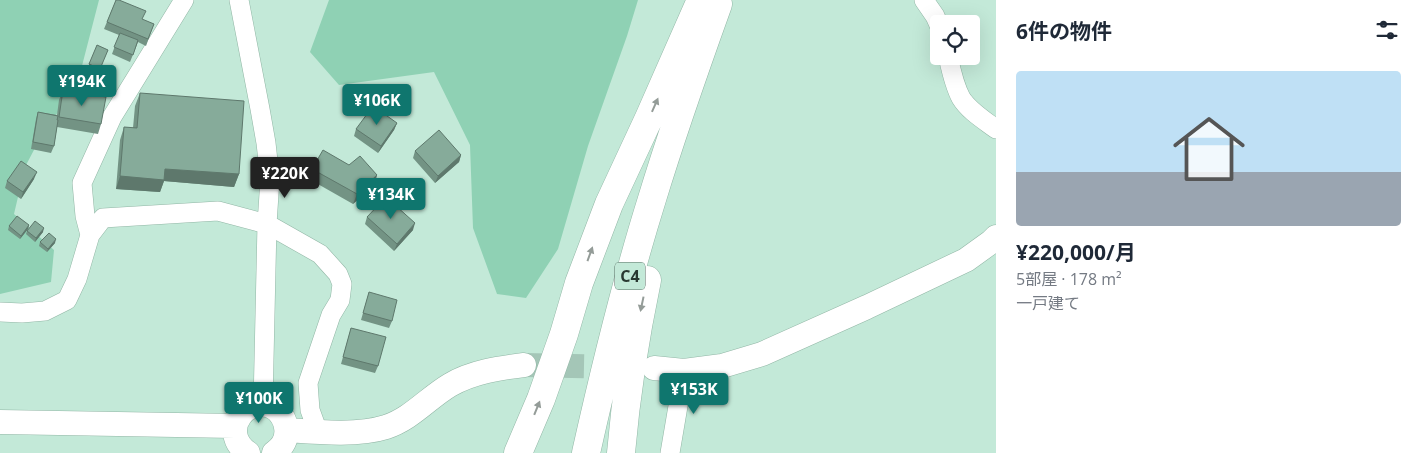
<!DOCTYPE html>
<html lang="ja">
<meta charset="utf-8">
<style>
body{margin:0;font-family:"Open Sans","Noto Sans JP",sans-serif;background:#f6f6f7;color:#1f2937;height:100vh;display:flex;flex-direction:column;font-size:19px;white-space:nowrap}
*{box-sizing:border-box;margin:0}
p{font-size:16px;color:#747a83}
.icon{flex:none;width:28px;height:28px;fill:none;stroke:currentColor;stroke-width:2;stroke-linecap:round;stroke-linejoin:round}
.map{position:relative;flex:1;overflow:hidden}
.panel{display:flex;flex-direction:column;background:#fff;width:425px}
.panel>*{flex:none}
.fabs{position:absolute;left:930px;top:15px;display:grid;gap:10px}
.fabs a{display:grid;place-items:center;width:50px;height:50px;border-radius:5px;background:#fff;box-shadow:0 5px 20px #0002;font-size:25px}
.price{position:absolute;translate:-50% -42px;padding:0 11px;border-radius:5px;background:#0f766e;color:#fff;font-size:16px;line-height:32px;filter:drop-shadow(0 1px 2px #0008)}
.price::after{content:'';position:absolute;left:50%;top:30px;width:15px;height:11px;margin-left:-8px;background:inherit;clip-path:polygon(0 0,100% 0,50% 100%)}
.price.on{background:#222;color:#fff}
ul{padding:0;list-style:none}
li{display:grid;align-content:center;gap:10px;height:265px;padding:0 20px}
li span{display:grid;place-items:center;height:155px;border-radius:5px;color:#555}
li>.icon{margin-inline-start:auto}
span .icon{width:90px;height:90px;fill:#fffc;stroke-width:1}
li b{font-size:21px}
h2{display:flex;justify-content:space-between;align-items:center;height:60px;padding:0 20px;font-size:21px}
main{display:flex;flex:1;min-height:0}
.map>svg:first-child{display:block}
</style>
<main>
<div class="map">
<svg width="996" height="453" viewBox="0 0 996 453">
<rect width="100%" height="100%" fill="#c3e9d8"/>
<!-- green -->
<path fill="#8fd1b4" d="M0,0H99L76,89L45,129L25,167L14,214L54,250L51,282L0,294Z
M329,0H638L627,36L588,146L558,249L526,298L497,294L473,228L470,145L434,72L339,85L310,52Z"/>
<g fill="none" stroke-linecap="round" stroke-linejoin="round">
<!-- tertiary-tunnel -->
<path stroke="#a4c6b7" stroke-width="24" stroke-dasharray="24 12" stroke-linecap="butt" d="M524,365L625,367"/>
<defs>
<path id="minor" d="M239,0L260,109L266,143L270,179L267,224L263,405
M924,0L935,16L939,25
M948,56C951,70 954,85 961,98C969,111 984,120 996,129
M90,235L85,216L82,183L112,117L184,0
M0,312L22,313L45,311L67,300L77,279L90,235L103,218L218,211L267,224L320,254L338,274L342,284L340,300L331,315L308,383L310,410L318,432
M670,453L684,371"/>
<path id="tertiary" d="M654,368L684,371L722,366L762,354L867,307L966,260L991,242L996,237
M0,422L235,426
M287,430C316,432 358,436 386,427C411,419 428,398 450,385C472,372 499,368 524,365
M248,453C216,431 250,389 277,410C282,415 285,420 286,427C288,438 283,447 274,453"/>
<path id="motorway" d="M518,453L541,399L564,334L579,283L609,204L649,118L701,0
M586,453C605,368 626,282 652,199C672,133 695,68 718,4
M621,453C626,395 635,337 647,280"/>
</defs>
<!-- minor casing -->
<use href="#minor" stroke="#91b6a5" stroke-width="20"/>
<!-- tertiary casing -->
<use href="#tertiary" stroke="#91b6a5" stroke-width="25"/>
<!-- motorway casing -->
<use href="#motorway" stroke="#91b6a5" stroke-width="29"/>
<!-- minor -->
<use href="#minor" stroke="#fff" stroke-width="19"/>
<!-- tertiary -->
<use href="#tertiary" stroke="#fff" stroke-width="24"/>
<!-- motorway -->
<use href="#motorway" stroke="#fff" stroke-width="28"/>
</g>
<!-- wall -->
<path fill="#739384" d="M116,0L142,20L154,24L146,46L138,42L130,62L112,54L119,35L104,29Z
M97,45L108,50L98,72L88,67Z
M63,90L101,124L98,134L57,127L54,146L51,153L31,149L36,119L38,112L57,115L59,100Z
M140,93L239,174L234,187L164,181L160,192L116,189L120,140L124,127L133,128L135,106Z
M397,123L394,130L378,153L354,136L356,129Z
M415,151L461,155L459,162L435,183L413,158Z
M349,165L377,175L374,185L353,204L309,179L312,169Z
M34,179L21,199L5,188L7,181Z
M367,217L413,230L394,251L365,224Z
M29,225L28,229L20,239L8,230L9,226Z
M27,231L43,232L35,242L26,234Z
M40,242L55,243L47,252L39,246Z
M369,292L392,321L389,328L361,320Z
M351,328L378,366L375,373L341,364Z"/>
<!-- shaded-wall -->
<path fill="#5e786c" d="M397,123L394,130L378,153L381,146Z
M461,155L459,162L435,183L438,176Z
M165,169L239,174L234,187L164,181L160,192L116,189L120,176Z
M37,172L34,179L21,199L23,192Z
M377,175L374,185L353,204L357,194Z
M415,223L413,230L394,251L397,244Z
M29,225L28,229L20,239L21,236Z
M44,228L43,232L35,242L36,238Z
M56,239L55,243L47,252L48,249Z"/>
<!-- building -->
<path fill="#86ab9a" stroke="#5e786c" d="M116,0H119L146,11L142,19L154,24L148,39L107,22Z
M120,33L138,40L133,55L114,47Z
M97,45L108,50L100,69L89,64Z
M63,90L106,97L101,124L59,117Z
M140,93L244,101L239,174L165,169L164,180L120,176L124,127L137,128Z
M373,106L397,123L381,146L356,129Z
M38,112L58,116L57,120H58L54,146L33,142Z
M439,130L461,155L438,176L415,151Z
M323,150L349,165L360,156L377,175L357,194L312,169Z
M21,161L37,172L23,192L7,181Z
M386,197L415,223L397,244L367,217Z
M17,216L29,225L21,236L9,226Z
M35,221L44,228L36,238L27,231Z
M49,233L56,239L48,249L40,242Z
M369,292L397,300L392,321L363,313Z
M351,328L386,337L378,366L343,357Z"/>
<!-- one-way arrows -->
<defs><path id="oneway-solid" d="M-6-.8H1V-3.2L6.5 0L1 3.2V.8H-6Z" transform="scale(1.25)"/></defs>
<g fill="#949c98">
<use href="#oneway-solid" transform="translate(655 105) rotate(-66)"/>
<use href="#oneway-solid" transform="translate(590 254) rotate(-70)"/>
<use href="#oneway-solid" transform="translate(642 304) rotate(102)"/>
<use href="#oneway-solid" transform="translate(537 408) rotate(-68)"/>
</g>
<g text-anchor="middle" stroke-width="4" stroke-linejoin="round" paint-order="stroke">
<!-- shield labels -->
<rect fill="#c3e9d8" stroke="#576d63" stroke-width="1" x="615" y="262.5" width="30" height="27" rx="4"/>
<g font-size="16" font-weight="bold" fill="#293831">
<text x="630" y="282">C4</text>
</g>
</g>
</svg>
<div class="fabs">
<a><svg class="icon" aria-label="locate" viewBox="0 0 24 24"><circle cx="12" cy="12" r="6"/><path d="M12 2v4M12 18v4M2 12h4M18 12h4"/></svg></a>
</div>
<b class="price" style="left:82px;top:107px">¥194K</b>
<b class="price" style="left:377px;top:126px">¥106K</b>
<b class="price on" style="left:285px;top:199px">¥220K</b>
<b class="price" style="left:391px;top:220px">¥134K</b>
<b class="price" style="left:694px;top:415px">¥153K</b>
<b class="price" style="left:259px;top:424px">¥100K</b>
</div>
<section class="panel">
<h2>6件の物件<svg class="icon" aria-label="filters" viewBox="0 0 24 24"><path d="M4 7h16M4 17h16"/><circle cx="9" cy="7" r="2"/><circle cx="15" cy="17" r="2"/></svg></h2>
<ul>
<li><span style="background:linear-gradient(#bfe0f5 65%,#9aa5b1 0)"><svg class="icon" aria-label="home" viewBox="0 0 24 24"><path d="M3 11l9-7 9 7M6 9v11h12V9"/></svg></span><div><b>¥220,000/月</b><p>5部屋 · 178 m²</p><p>一戸建て</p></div></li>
</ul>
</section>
</main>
